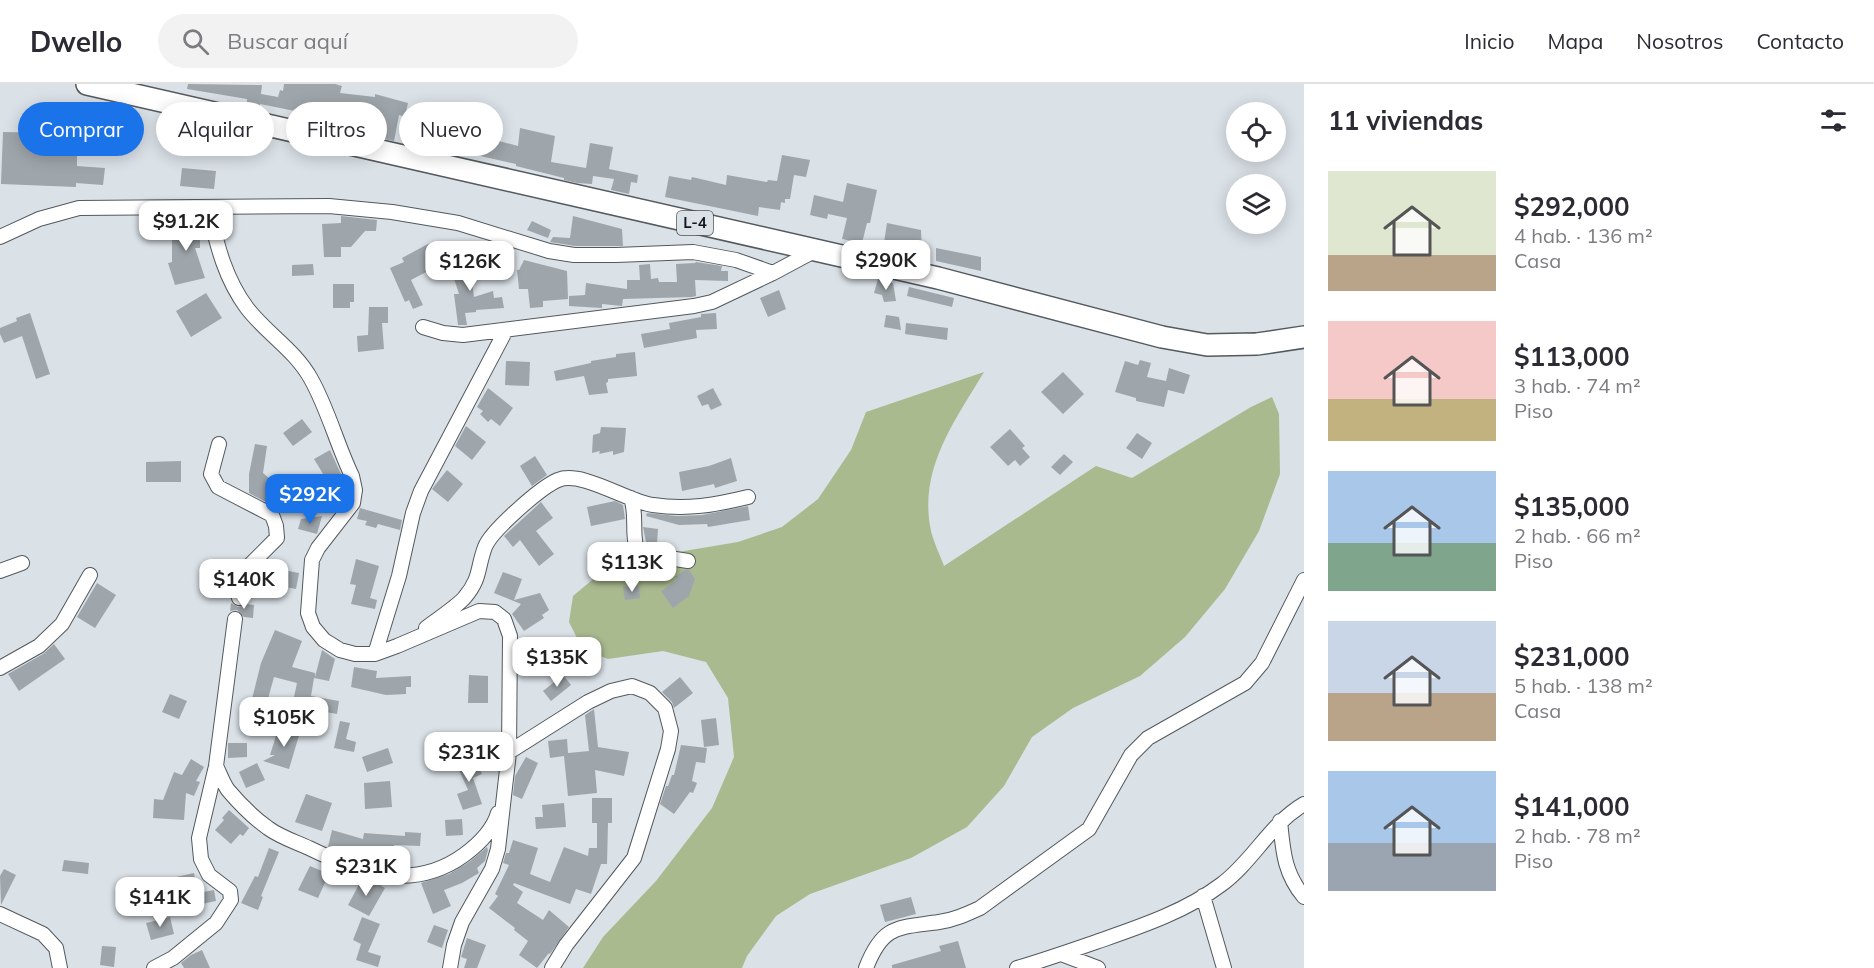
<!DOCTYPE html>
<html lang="es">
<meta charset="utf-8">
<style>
body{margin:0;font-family:Mulish,sans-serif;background:#f2f2f3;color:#2b2b33;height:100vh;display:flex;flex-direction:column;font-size:22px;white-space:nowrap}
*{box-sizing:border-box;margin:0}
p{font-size:20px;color:#7c7c81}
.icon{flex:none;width:33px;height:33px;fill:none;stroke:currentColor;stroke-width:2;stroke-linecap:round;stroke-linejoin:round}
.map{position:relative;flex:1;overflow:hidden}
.panel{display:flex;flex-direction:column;background:#fff;width:570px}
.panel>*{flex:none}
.guide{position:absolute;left:18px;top:18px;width:570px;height:54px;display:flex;gap:12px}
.tools{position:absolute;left:1226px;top:18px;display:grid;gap:12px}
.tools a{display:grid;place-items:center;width:60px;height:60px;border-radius:50%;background:#fff;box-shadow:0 3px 15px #0003;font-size:30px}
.price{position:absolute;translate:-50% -51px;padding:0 14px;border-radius:12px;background:#fff;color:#222;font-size:20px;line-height:39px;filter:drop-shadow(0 2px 3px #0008)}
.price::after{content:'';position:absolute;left:50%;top:36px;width:18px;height:14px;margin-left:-9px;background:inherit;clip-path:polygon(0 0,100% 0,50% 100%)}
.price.active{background:#1a73e8;color:#fff}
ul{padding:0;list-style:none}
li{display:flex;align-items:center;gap:18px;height:150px;padding:0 24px}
li span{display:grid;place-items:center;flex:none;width:168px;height:120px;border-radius:0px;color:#555}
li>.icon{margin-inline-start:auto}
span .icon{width:72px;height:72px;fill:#fffc;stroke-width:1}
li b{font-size:26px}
h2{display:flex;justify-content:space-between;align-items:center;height:72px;padding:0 24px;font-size:26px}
.chip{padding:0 21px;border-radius:27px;background:#fff;box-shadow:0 3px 15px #0003;font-size:21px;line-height:54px}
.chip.active{background:#1a73e8;color:#fff}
header{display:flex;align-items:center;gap:36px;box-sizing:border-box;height:84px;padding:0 30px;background:#fff;border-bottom:2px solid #e1e1e2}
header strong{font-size:28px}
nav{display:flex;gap:33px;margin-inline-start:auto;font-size:21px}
.search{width:420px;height:54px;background:#f2f2f3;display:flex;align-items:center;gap:15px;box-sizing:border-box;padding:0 21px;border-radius:33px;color:#7c7c81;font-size:22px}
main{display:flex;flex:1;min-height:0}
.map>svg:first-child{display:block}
</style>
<header>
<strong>Dwello</strong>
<div class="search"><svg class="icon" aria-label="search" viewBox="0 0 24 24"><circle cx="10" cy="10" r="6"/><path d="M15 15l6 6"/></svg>Buscar aquí</div>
<nav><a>Inicio</a><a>Mapa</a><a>Nosotros</a><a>Contacto</a></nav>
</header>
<main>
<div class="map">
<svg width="1304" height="884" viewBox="0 0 1304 884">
<rect width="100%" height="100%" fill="#dae1e7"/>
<!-- green -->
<path fill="#a9ba8f" d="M984,288C954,338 918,386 931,447C934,459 940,471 944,482L1096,382L1132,394L1251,323L1272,313L1279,330L1280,390L1259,447L1225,505L1185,553L1140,592L1073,624L1032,653L1004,702L967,743L911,774L810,810L776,832L747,872L742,884H583L603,853L656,797L712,724L734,673L728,614L706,578L663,567L608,575L583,566L569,538L573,512L598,491L642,474L738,458L782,443L818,415L851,366L866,328Z"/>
<!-- building -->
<path fill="#9fa6ab" d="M188,0L262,1L261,10L278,13L280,6L283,7L284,0H335L342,2L340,9L375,13V10L408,19L405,33L399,31L394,57L371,52V42L338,38L337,43L314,35L315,31L260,20V23L247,22V15L187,5Z
M520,44L555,52L551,78L586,84L590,59L613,63L609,85L638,91L637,99L631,98L629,110L611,106L614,95L593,92L592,100L577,99L564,96V94L516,82V80L450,65V52L458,53V46L480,50V52L518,62Z
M3,48L48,49V70H77V82L105,84L103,101L76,99V103L1,100Z
M782,71L810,76L806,93L794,91L790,115H785V119L781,118L780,126L759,123L758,132L665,113L669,92L691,96L692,93L726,101L727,91L767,98L768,96L777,97Z
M182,84L216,87L214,105L180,102Z
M847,99L877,106L870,139H867L862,159L842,155L847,134L828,130L827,135L810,131L814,111L843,118Z
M341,132L377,136L376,147H365L351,163H341V173H324L322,140L341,139Z
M573,132L622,145L623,162H575L550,158L553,153L570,154Z
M172,136H200V164H195L205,194L175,201L168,179L172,178Z
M532,137L551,146L548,154L527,146Z
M887,139L921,146L922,169L904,164L903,167L883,165Z
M439,157L447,188L432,192L430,186L411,196L423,221L413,225L409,216L405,218L390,184L404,178L402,174L426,161Z
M936,164L981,173V187L936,177Z
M475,174L477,189L471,190L474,213L493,207L494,214L502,213L504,224L476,226V228L465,229L467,241H458L454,210H459L449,179Z
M524,176L567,187L568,215L543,217V223L530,224L528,205H519L517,186H519Z
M696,178L722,182L721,187H728V197L695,196L696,212L692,213L623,215L622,222L602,220V224L569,222V212L585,211L586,199L627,205V196H640L639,181L650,180L651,195L658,194L659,198H677L676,180L695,179Z
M313,180L314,191L292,192V181Z
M878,195L893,199L896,217L884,218L882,211L874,209Z
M333,200H354V218H350V224H333Z
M909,203L954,214L952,223L907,212Z
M779,206L786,225L768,233L760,214Z
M206,209L222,234L191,253L176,227Z
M369,223H388V239H382L384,265L358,268L357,252L368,251Z
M30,229L50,290L36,295L22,252L4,259L0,250V244L17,237L16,234Z
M716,229L717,245L696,246L697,254L644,264L641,250L670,245L669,239L701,233V230Z
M886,231L899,233L901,246L884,243Z
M906,239L948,244L947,256L905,250Z
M635,268L637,292L608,295V298L606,299L608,309L589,311L584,292L556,297L554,287L591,279V277L616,273V270Z
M1140,276L1151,279L1147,293L1166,297L1169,284L1190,291L1184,310L1168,306L1164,323L1136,317V314L1115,308L1125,277L1138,281Z
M506,277L530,278L529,302L505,301Z
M1063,288L1084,310L1063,330L1041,308Z
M488,304L513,324L500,342L491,335L488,338L480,330L483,327L477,323Z
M713,304L722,321L711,326L708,320L702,322L697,312Z
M302,335L312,348L293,362L283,349Z
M466,342L486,358L472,376L455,362Z
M601,343L626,344L624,368L613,371V367L599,370L600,367L592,369L593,351L600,349Z
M1010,345L1025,362L1022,364L1030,373L1020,382L1015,376L1008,382L990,363Z
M1137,349L1152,359L1142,375L1126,364Z
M255,360L267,362L263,389L277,401V411L272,418H266L249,409V390Z
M330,366L341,390L328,398L314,375Z
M1064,370L1073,378L1060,391L1051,383Z
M535,372L547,391L532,402L520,382Z
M731,374L737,397L715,404L714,400L682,407L679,388L709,382Z
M181,377V398H146V378Z
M447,386L463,400L448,418L432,405Z
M615,417L623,421L625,435L591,442L587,423Z
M541,418L553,434L536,447L554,470L539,482L520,456L513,463L504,452Z
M748,422L750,436L708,443L707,440L679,441L646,432L647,429L677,432L702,431Z
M360,424L402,436L400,446L378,440L376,444L365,441L367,437L357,435Z
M322,432L317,450L298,445L301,435Z
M643,443L658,445L657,460L646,458Z
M356,475L379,482L370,514L377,516L375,525L351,520L356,501L350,500Z
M283,486L299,489L296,505L280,502Z
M685,486H689L695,495L689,512L673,524L661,507L677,496L675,493Z
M503,488L522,495L514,516L540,509L549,526L542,531L544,534L524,547L512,530L521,520L494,509Z
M97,499L116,511L95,544L77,533Z
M639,502L640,514L625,516L623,503Z
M231,519L238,523L246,520L254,521L253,534L244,533L237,526L230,527Z
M275,546L302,557L292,583L315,589V593L322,566L335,575L329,597L314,594L311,612L339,617L337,630L308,625L307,630L291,627L297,599L274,593L266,622L251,619L261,579Z
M54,560L65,575L19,607L8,590L43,570Z
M354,583L377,587L376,594L411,592V603H406V610L386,611L351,603Z
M469,591L488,592V619H468Z
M563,591L571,601L551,617L543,607Z
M680,593L693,609L674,624L672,618L662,608Z
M170,610L187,617L179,635L162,628Z
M594,625L598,663L629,668L624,692L595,686L597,709L568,712L564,672L550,674L548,657L567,655L568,669L589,667L585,631Z
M716,634L719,661L704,663L701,636Z
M340,637L350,639L346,655L356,658L354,668L334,664Z
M279,642L300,648L289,685L263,677L275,671H270Z
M228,659H247V673L228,674Z
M681,661L707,664L705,679L696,678L692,697L697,699L693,709L690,708L674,730L660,720L666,702H668L672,691H674Z
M388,664L393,679L367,688L362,673Z
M474,672L482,690L473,694L482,720L463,726L457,710L468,706L456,679Z
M526,673L538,679L522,715L513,711L515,692Z
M191,675L204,683L196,697L200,698L194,712L186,709L184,736L153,734L154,715L163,716L174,688L182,691Z
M257,679L265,696L246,704L239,688Z
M390,697L392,723L365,725L364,699Z
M306,710L332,719L322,747L295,738Z
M592,714H612V739H608L607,780H601L591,810L576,805L570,820L514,799L513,801L523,808L517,819L543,836L549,826L569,843L550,870L549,869L537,884L519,871L528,857L514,846L515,844L489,824L498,812L495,810L509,781L503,779L506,769H509L513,756L538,764L530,790L550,798L564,763L588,772L589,764H597V739H592Z
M564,719L566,743L536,745L535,733H543L542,721Z
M229,726L249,744L243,752L240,750L231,760L215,746L224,736L222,734Z
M462,735L463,751L446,752L445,736Z
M332,746L363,755L364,749L405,752V748L421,749L420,762L394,761L393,780L369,778L362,776V774L328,763Z
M487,763L488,766L485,777L477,784L479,789L462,799L444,806L451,822L433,830L421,799L449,790L469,778Z
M269,764L279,768L261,812L263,813L258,826L241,819L255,792L258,793Z
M64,776L89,779L88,790L62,787Z
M310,782L329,790L318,814L298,806Z
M4,785L16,791L1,821L0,792Z
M194,789L198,809L214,806L216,817L192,822L187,800L169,804L167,795Z
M362,795L373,797L385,804L369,832L348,821Z
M911,813L916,830L885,838L880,821Z
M170,833L174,850L151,856L146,839Z
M362,833L380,840L368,868L381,872L378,883L356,876L361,860L353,856Z
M434,841L448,846L442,864L427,858Z
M467,854L486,861L477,884H464L467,875L461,873Z
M958,857L966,884H892V881L941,867L939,862Z
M102,862L116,863L114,883L100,881Z
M202,866L210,884H184L181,879L191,871Z"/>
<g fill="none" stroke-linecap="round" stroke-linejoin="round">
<defs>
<path id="minor" d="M208,123C217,160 224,193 247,224C267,250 295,266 311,295C328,325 337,361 352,392L355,406L353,419L318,464L312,476L308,529L313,543L324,556L340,566L355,570H375L397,562L479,527L495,528L504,535L510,552L509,668L498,765L492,785L462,838L454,861L450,884
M0,153L39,135L79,124L329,122L392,128L458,139L549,167L574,171H616L693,168L736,176L773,189L816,166
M423,243L443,249L463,251L694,222L712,218L773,189
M219,360L211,390L218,403L272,431L276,442L277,454L243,488L239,514
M631,414C637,431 632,445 636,462L650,471L688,477
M0,487L22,479
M426,544C435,537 459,521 465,513C481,494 477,484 485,463C491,447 541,403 558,396C582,386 628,418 653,421C687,426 715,421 748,413
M375,570L399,492L413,429L421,407L506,246
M0,584L39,562L62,540L90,491
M509,668L588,618L611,607L632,602L650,609L665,624L671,647L668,665L634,774L566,861L552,884
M216,682C220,690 223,699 228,706C239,719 254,734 268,744C280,753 296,758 309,764C360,789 413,808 464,771C479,760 493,746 498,729
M1280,737C1283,767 1284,789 1304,813
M1203,812L1224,884
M0,830L43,850L56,864L60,884
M1061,870L1098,884
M154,884L173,874L216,839L231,816L230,807L209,791L201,775L199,754L216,682L235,535
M866,884C883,840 898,844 939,838C954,836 967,830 980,824L1089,745L1131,671L1148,654L1245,599L1262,579L1304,496
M1017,884C1044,876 1070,867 1096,858C1139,843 1185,828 1222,800C1253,777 1270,740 1304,720"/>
<path id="primary" d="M87,0L938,194L1162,253L1207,261L1257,260L1304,253"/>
</defs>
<!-- minor casing -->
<use href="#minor" stroke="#53595e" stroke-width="16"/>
<!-- primary casing -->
<use href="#primary" stroke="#53595e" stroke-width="24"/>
<!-- minor -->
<use href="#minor" stroke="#fff" stroke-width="14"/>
<!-- primary -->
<use href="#primary" stroke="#fff" stroke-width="21"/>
</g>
<g text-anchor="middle" stroke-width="4.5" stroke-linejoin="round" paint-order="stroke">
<!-- shield labels -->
<rect fill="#dae1e7" stroke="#4f5255" stroke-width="1.5" x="677" y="127" width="36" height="24" rx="4.5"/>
<g font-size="15" font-weight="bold" fill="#131517">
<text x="695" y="144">L-4</text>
</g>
</g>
</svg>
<div class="tools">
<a><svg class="icon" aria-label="locate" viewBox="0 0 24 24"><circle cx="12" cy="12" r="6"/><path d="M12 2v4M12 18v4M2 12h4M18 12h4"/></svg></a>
<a><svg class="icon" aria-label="layers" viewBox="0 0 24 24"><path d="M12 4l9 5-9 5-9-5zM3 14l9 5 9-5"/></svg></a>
</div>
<b class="price" style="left:186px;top:168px">$91.2K</b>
<b class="price" style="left:886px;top:207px">$290K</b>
<b class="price" style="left:470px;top:208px">$126K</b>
<b class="price active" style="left:310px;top:441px">$292K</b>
<b class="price" style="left:632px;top:509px">$113K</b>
<b class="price" style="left:244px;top:526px">$140K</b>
<b class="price" style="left:557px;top:604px">$135K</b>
<b class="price" style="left:284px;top:664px">$105K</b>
<b class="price" style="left:469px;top:699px">$231K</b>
<b class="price" style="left:366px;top:813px">$231K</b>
<b class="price" style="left:160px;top:844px">$141K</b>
<div class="guide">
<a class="chip active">Comprar</a>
<a class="chip">Alquilar</a>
<a class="chip">Filtros</a>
<a class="chip">Nuevo</a>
</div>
</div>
<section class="panel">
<h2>11 viviendas<svg class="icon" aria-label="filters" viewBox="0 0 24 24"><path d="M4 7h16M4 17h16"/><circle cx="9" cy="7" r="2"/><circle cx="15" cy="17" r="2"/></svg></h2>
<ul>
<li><span style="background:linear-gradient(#dfe7d0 70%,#b9a48a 0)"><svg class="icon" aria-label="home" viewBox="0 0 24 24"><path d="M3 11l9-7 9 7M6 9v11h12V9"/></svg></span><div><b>$292,000</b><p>4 hab. · 136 m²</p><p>Casa</p></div></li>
<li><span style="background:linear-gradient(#f6c9c9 65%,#c2b280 0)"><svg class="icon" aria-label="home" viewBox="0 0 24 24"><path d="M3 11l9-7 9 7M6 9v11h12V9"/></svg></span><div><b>$113,000</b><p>3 hab. · 74 m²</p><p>Piso</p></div></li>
<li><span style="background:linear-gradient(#a9c7e8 60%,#7fa58c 0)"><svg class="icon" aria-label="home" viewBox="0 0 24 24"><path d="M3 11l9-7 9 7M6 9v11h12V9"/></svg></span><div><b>$135,000</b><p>2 hab. · 66 m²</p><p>Piso</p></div></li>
<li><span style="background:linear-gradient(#c9d6e8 60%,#b9a48a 0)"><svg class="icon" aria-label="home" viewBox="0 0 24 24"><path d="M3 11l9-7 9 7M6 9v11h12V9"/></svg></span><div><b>$231,000</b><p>5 hab. · 138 m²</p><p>Casa</p></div></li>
<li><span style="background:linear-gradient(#a9c7e8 60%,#9aa5b1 0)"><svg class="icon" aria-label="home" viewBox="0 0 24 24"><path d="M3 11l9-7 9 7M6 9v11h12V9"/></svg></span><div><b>$141,000</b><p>2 hab. · 78 m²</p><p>Piso</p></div></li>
</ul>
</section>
</main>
